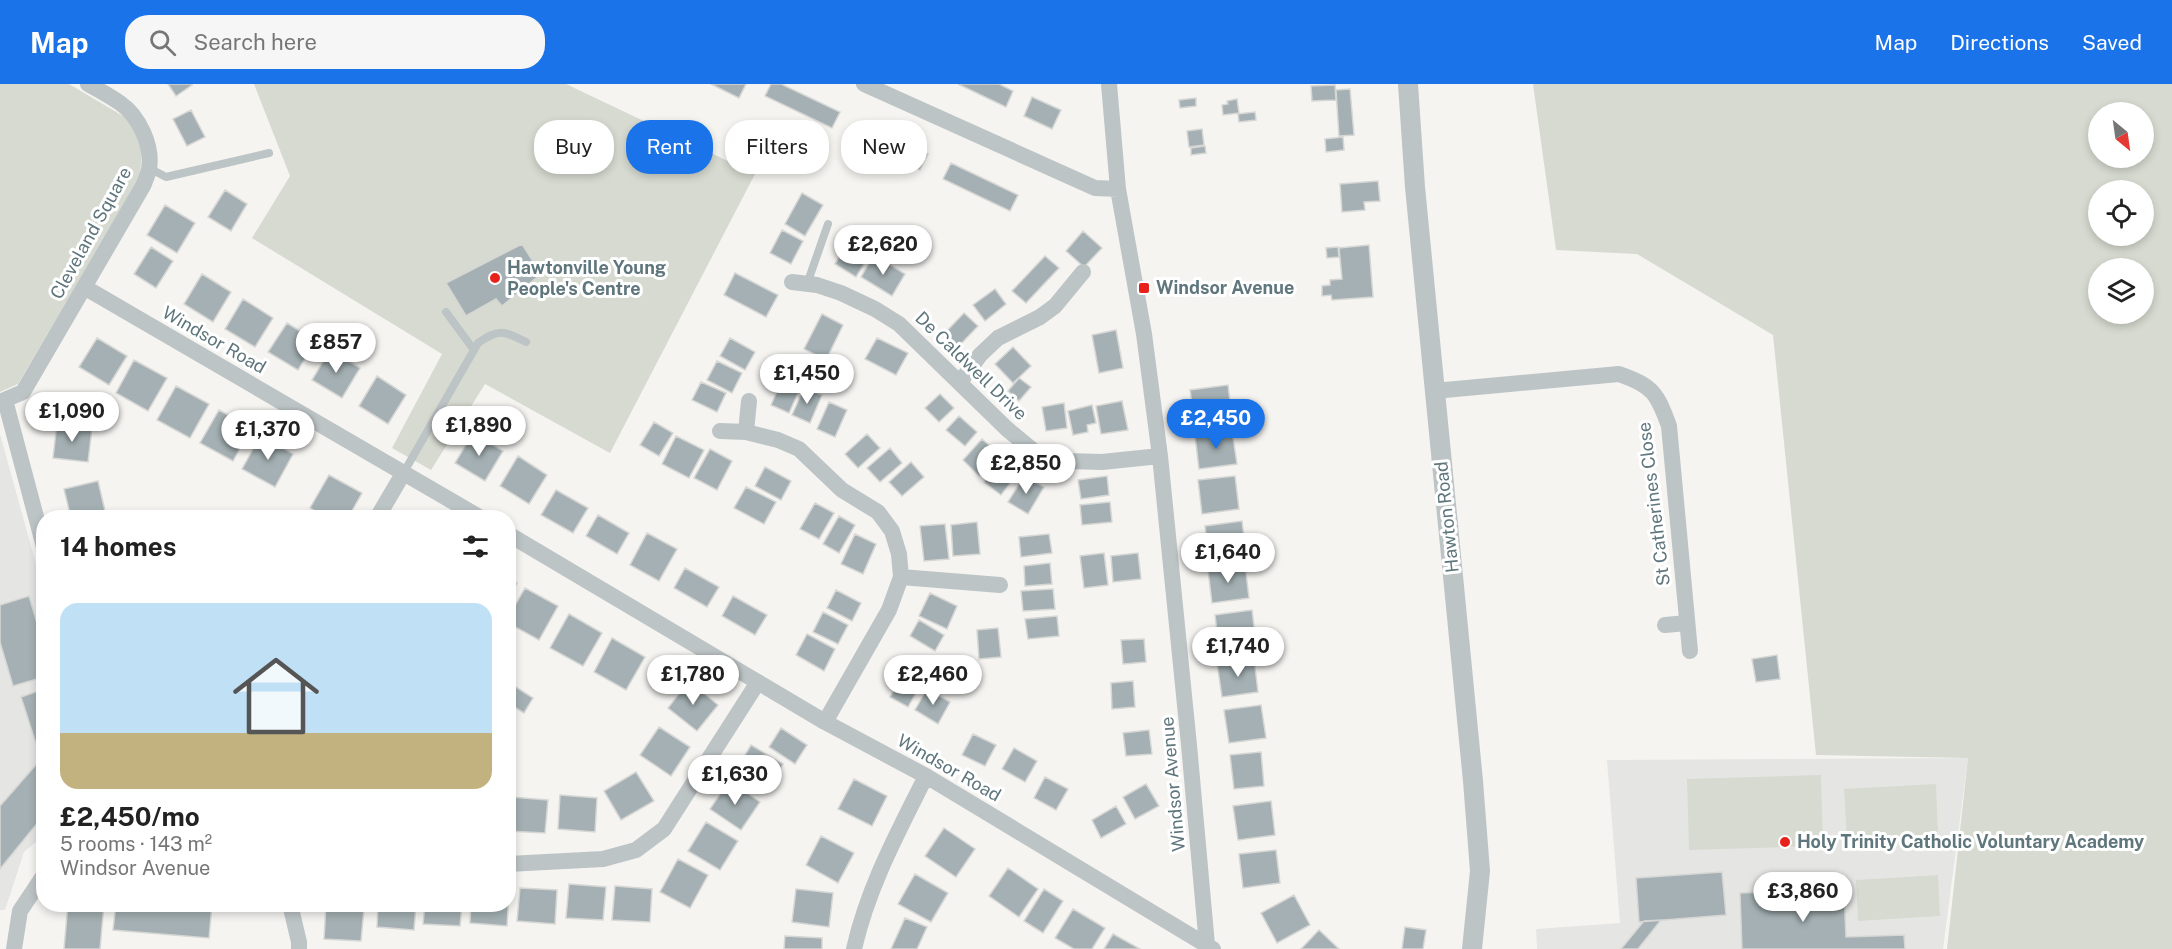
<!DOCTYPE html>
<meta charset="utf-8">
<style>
body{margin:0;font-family:"Public Sans",sans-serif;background:#f6f6f6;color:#222;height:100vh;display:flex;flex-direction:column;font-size:22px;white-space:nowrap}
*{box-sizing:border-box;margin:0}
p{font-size:20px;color:#767676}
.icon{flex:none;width:33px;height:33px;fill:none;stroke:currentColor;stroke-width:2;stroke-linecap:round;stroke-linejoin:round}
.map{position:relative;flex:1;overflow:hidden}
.panel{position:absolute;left:36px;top:426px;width:480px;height:402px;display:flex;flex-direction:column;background:#fff;border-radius:24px;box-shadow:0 3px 9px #0003}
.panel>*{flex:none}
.banner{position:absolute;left:534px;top:36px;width:570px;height:54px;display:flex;gap:12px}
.needle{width:39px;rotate:151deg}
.fabs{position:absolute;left:2088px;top:18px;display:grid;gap:12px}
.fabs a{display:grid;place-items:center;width:66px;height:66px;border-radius:50%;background:#fff;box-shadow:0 3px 9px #0003;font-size:30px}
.price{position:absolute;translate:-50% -51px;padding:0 14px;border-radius:21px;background:#fff;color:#222;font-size:20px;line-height:39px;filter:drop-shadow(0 2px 3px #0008)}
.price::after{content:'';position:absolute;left:50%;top:36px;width:18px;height:14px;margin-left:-9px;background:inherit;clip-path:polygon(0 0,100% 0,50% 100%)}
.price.on{background:#1a73e8;color:#fff}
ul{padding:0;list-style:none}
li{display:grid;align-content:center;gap:12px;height:318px;padding:0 24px}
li+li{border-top:2px solid #e0e0e0}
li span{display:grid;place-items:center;height:186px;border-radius:18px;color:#555}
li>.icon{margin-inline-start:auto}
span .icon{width:108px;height:108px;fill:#fffc;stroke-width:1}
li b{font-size:26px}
h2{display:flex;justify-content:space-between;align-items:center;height:72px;padding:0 24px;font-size:26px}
.pill{padding:0 21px;border-radius:24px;background:#fff;box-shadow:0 3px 9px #0003;font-size:21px;line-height:54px}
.pill.on{background:#1a73e8;color:#fff}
header{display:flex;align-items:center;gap:36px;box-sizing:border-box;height:84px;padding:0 30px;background:#1a73e8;color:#fff}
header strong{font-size:28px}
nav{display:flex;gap:33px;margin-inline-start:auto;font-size:21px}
.search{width:420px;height:54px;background:#f6f6f6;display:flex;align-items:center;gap:15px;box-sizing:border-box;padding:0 21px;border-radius:24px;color:#767676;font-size:22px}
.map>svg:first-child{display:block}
</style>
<header>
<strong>Map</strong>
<div class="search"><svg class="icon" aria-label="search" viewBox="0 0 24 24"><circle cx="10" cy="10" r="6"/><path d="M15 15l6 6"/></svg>Search here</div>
<nav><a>Map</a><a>Directions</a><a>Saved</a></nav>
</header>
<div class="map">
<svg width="2172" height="865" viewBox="0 0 2172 865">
<rect width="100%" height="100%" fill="#f5f4f1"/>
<!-- built -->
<path fill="#e5e6e4" d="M0,350L44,509L43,752L24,768L5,826H0Z
M1968,674L1943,865H1537L1536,845L1620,839L1607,676Z"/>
<!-- green -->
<path fill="#d6dad0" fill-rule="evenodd" d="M0,0H69L128,35L142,62L140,93L18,300L0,308Z
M254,0H566L755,90L610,369L485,300L431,386L392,364L442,270L252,154L290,92Z
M1533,0H2172V865H1947L1968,674L1816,671L1773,251L1637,170L1556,166ZM2098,28H2144V74H2098ZM2098,106H2144V152H2098ZM2144,184V230H2098V184Z
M1821,691L1823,762L1689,766L1687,695Z
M1936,700L1938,750L1847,755L1844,705Z
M1938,791L1940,832L1858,837L1856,796Z"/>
<!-- building -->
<path fill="#a4b0b3" stroke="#d6d6d4" stroke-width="1.5" d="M168,0H192V1L176,12Z
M711,0H746L739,14Z
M771,0H781L840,28L832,44L765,12Z
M958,0H999L1013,7L1006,23Z
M1335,1L1336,16L1312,17L1311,2Z
M1350,5L1354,51L1339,52L1336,6Z
M1032,13L1061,26L1052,45L1024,32Z
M1196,14V22L1180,24L1179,16Z
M1237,15L1239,29L1223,31L1222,21L1228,20L1227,17Z
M191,26L205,53L187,62L173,35Z
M1255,28L1256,36L1239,38L1238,30Z
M861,38L928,70L920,86L853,54Z
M1202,45L1204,61L1189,63L1187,47Z
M1343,53L1344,66L1326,68L1325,55Z
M1205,62L1206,69L1191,71V64Z
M951,79L1018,111L1010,127L943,95Z
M1378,97L1380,117L1364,118L1365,126L1342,128L1340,100Z
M225,106L247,120L231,147L208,133Z
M802,109L823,121L805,152L785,140Z
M165,121L195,139L177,169L147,151Z
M782,146L803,157L791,180L770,169Z
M1083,147L1102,164L1084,183L1066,167Z
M848,158L870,170L856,193L835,180Z
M522,160L541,190L502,222L496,215L466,232L446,199Z
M1369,161L1373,213L1332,216L1331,211L1322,212V202L1330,201V196L1342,195L1339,164Z
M151,163L173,177L156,204L134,190Z
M1338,163L1339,173L1327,174L1326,164Z
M874,171L905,190L892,212L861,193Z
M1045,172L1059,184L1026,219L1012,207Z
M735,189L778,211L766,233L724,211Z
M202,190L231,208L213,238L184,220Z
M995,205L1006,220L985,237L973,221Z
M243,215L273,234L255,263L225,245Z
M964,229L978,242L957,264L943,251Z
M822,230L843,241L826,276L804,265Z
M287,239L316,257L298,286L268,268Z
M1116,246L1123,284L1099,289L1092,251Z
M97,254L127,272L109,301L79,283Z
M730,254L755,268L745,286L720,272Z
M877,254L908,269L896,291L865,275Z
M1013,263L1031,282L1013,299L995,280Z
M330,266L360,284L342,314L312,296Z
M134,276L167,294L148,327L116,309Z
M717,277L742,289L732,309L707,296Z
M377,292L406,311L388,340L359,322Z
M783,294L801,302L789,329L771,321Z
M1019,294L1031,303L1019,317L1008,307Z
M701,298L726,309L717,328L692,316Z
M1228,301L1232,335L1195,339L1190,306Z
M176,302L209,320L190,354L157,336Z
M804,304L822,311L810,339L792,331Z
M940,310L954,324L939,338L925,324Z
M1122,317L1128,346L1101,350L1096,322Z
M829,318L847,326L835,353L817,345Z
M1064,319L1067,344L1046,347L1042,323Z
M1092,321L1096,339L1087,341L1088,348L1073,351L1068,327Z
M219,326L251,344L233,377L200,359Z
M959,332L977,348L965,362L946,346Z
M654,338L673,349L659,372L640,361Z
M57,339L92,344L88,378L53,374Z
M1232,347L1237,380L1199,385L1195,352Z
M473,349L503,367L485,397L455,379Z
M867,350L880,364L858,384L845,370Z
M261,351L293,370L275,403L242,385Z
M676,352L704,366L689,394L662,380Z
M982,355L999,370L979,392L963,376Z
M890,364L902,379L880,398L867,384Z
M710,365L732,377L717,406L694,394Z
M518,372L547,391L529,420L500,402Z
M1003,373L1020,386L1001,411L984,398Z
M911,378L924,393L902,412L889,398Z
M765,383L791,397L781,416L755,402Z
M329,391L362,409L348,434H327L310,424Z
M1024,392L1044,403L1028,430L1008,418Z
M1107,392L1109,411L1081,415L1078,396Z
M1235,392L1239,425L1202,430L1198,396Z
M98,397L106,431L93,434H71L64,405Z
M746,403L776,418L764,440L734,424Z
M556,406L588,424L573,449L541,431Z
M1110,418L1112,438L1082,441L1080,421Z
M815,419L834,429L819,455L800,445Z
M598,431L629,449L617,470L586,452Z
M839,432L855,441L839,469L823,460Z
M1242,437L1246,470L1209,475L1205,442Z
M977,438L980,470L953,472L951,441Z
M945,440L949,475L924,477L920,442Z
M647,449L677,465L659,497L630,481Z
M855,450L876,460L863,490L841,480Z
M1049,450L1052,469L1021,473L1019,453Z
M1104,469L1108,501L1084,504L1080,472Z
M1138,469L1141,495L1113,498L1111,472Z
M1050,479L1052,500L1025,502L1024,482Z
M1245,481L1249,514L1212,519L1208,486Z
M685,484L719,503L707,523L674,504Z
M508,495L517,499L508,515Z
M525,504L558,522L539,556L508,539V534Z
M1053,505L1055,525L1023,527L1021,507Z
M836,506L861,519L852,537L827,524Z
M930,509L957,522L947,545L919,532Z
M29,512L44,563V593L13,602L0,558V521Z
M733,512L767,531L755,551L722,532Z
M1252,526L1256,559L1219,564L1215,531Z
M823,528L848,541L838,560L813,548Z
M569,530L602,549L583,582L550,564Z
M1057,532L1059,552L1028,555L1025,535Z
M919,536L944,551L935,567L910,552Z
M998,544L1001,573L979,575L977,546Z
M807,550L835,565L824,587L796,571Z
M612,554L645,573L626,606L594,588Z
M1144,555L1146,578L1123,580L1121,556Z
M1777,571L1780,595L1756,598L1752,575Z
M1254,575L1258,608L1222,613L1217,579Z
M906,586L923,596L908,623L890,613Z
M689,597L718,621L697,647L668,624Z
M1133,597L1135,623L1112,625L1111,599Z
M508,598L533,614L524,629L508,619Z
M44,605V731L0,785V722L41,675L21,613Z
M927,605L950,618L938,640L915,626Z
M1261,621L1266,654L1229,659L1224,626Z
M659,643L690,663L671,692L640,671Z
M781,644L807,661L795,680L769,663Z
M1149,646L1152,670L1126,672L1123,649Z
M973,650L996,661L985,682L962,671Z
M751,661L783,680L766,709L734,690Z
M1014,664L1037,677L1025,698L1002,685Z
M1261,668L1264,702L1234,705L1230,671Z
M636,688L654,717L621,736L604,707Z
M1045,693L1068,705L1056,726L1034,714Z
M854,695L887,712L872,742L838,725Z
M729,697L760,718L741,746L710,725Z
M1146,700L1159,722L1135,735L1123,713Z
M560,711L597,714L595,748L558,745Z
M511,713L548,716L545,749L508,747Z
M1271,717L1275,751L1238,756L1233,722Z
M1116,722L1126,740L1101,754L1092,736Z
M706,738L738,757L720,786L688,767Z
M944,744L975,765L956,793L925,772Z
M821,752L854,769L838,799L806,781Z
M1276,766L1280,799L1243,804L1239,770Z
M678,775L708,791L690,824L660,808Z
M1008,784L1038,805L1019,833L989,812Z
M1722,788L1726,831L1639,838L1636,794Z
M915,790L948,809L931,838L898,820Z
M569,800L606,803L603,836L566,834Z
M615,802L652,805L650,838L612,836Z
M520,804L557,806L555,840L517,837Z
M796,805L833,809L829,843L792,838Z
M1044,805L1063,817L1043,849L1024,837Z
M1844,805L1846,853L1904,851L1905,865H1742L1740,809Z
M508,808H509L507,842L470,839L471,820H508Z
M1294,811L1310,841L1277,859L1261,829Z
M68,820H104L100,865H64Z
M116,820H212L209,854L113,846Z
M378,820H416L414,846L377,843Z
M425,820H462L460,842L423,840Z
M326,821L364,824L361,857L324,855Z
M1073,825L1105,844L1092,865H1074L1055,854Z
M905,834L927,843L917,865H891Z
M1661,836L1638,865H1621L1644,837Z
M1405,843L1426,846L1423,865H1402Z
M1319,846L1339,865H1301Z
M1113,850L1140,865H1104Z
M785,852L822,854V865H784Z"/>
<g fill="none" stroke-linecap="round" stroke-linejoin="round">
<!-- service -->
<path stroke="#bdc4c6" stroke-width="8" d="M149,84L166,93L269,69
M807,200L828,140
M446,228L474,266
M404,388L478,259C499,244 504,247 526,258"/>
<!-- minor -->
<path stroke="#bdc4c6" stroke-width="16" d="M864,0L1095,104L1118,105
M1109,0L1118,105L1144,250L1160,372L1189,661L1207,861
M792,198L817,201L841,209L875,225L899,240L1007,345L1036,369L1066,377L1102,378L1160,372
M84,203L481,434
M960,298L980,271L998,254L1040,233L1055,222L1083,188
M1434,307L1619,290C1653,302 1657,309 1669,342L1690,567
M5,316L44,463
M0,318L23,308L143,102C145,97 148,91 149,85C153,62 139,32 120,19C110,12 99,6 88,0
M720,347L746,348L778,356L799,365L842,406L878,428L892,447L899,470L901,493L889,526L825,638
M746,348L749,317
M377,434L404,388
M508,450L825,638L926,692L1213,865
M901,493L1000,501
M1665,541L1687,539
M508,780L603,775L636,766L664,745L758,598
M290,820L299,858V865
M14,865L20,827L44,791
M854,865C868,803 898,748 926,692"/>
<!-- tertiary -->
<path stroke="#bdc4c6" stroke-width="20" d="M1408,0L1415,103L1473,697L1480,787L1472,865"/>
</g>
<!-- markers -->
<g fill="#e8211d" stroke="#fff" stroke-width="2">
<circle cx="495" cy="194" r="6"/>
<rect x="1138" y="198" width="12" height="12" rx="3"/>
<circle cx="1785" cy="758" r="6"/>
</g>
<g text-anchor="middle" stroke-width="6" stroke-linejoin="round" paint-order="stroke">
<!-- street labels -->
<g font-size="18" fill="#5f767d" stroke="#fff">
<text transform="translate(91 149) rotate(-61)" y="6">Cleveland Square</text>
<text transform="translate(214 256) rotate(30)" y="6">Windsor Road</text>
<text transform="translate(971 282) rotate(44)" y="6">De Caldwell Drive</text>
<text transform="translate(1654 420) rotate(-97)" y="6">St Catherines Close</text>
<text transform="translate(1447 433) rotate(-96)" y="6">Hawton Road</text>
<text transform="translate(949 684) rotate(30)" y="6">Windsor Road</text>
<text transform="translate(1173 700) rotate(-95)" y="6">Windsor Avenue</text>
</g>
<!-- poi labels -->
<g font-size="18" font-weight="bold" fill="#5f767d" stroke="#fff" text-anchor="start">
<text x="507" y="190">Hawtonville Young<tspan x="507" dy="21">People's Centre</tspan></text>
<text x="1156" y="210">Windsor Avenue</text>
<text x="1797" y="764">Holy Trinity Catholic Voluntary Academy</text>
</g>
</g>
</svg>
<div class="fabs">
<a><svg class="needle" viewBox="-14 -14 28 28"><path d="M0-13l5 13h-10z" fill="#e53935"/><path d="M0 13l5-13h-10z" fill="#767676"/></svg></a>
<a><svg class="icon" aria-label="locate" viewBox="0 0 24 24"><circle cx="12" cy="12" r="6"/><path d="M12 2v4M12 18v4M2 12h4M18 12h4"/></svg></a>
<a><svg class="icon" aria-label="layers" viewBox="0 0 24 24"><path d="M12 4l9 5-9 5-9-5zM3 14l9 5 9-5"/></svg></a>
</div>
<b class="price" style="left:883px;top:192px">£2,620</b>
<b class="price" style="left:336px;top:290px">£857</b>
<b class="price" style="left:807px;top:321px">£1,450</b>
<b class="price" style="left:72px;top:359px">£1,090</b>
<b class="price on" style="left:1216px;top:366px">£2,450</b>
<b class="price" style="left:479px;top:373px">£1,890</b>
<b class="price" style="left:268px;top:377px">£1,370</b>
<b class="price" style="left:1026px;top:411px">£2,850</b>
<b class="price" style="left:1228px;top:500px">£1,640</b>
<b class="price" style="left:1238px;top:594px">£1,740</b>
<b class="price" style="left:693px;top:622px">£1,780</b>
<b class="price" style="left:933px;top:622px">£2,460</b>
<b class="price" style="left:735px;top:722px">£1,630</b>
<b class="price" style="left:1803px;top:839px">£3,860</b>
<div class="banner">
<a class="pill">Buy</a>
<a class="pill on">Rent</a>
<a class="pill">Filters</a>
<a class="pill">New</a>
</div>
<section class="panel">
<h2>14 homes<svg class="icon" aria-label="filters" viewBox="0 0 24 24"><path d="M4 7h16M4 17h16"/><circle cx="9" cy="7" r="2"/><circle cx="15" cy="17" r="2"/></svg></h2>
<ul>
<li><span style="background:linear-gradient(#bfe0f5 70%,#c2b280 0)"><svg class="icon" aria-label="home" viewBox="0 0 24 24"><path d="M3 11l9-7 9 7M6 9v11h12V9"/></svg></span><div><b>£2,450/mo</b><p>5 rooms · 143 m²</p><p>Windsor Avenue</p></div></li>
</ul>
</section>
</div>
